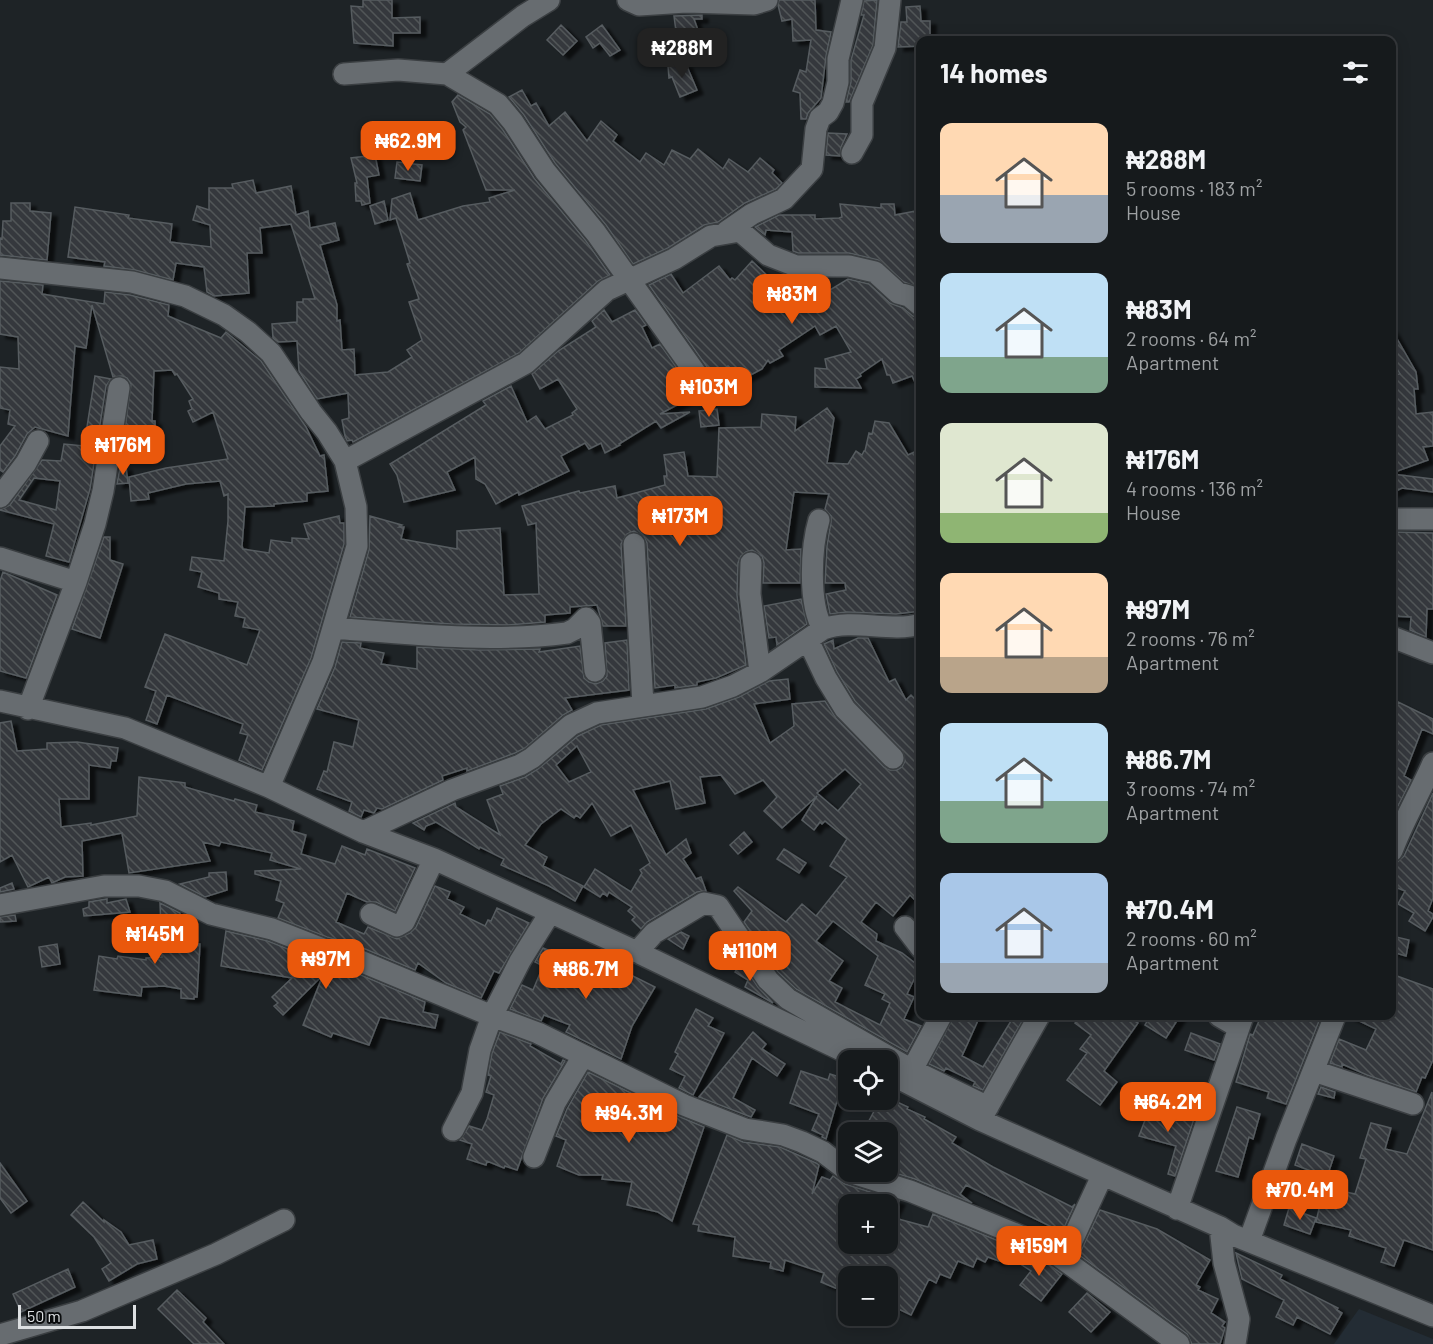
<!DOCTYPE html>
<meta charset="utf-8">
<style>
body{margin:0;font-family:Barlow,sans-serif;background:#1f2325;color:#f1f3f6;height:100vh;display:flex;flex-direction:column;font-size:22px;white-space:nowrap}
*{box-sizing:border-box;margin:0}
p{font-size:20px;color:#9ea1a3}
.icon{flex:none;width:33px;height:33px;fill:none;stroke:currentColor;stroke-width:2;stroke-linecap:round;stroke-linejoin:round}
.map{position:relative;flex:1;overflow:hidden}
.sheet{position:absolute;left:916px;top:36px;width:480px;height:984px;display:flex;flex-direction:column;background:#161a1c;border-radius:12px;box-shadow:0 3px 15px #0003,0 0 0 2px #35383b}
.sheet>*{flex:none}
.tools{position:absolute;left:838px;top:1050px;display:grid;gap:12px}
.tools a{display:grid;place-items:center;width:60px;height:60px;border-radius:12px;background:#161a1c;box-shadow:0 3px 15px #0003,0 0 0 2px #35383b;font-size:30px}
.scale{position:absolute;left:18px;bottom:15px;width:118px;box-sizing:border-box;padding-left:6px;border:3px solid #dde0e2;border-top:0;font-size:16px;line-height:21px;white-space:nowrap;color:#dde0e2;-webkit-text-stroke:4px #0a0c0d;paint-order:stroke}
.price{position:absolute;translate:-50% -51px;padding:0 14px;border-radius:12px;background:#ea580c;color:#fff;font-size:20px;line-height:39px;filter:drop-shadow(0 2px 3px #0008)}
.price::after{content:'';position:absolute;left:50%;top:36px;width:18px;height:14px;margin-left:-9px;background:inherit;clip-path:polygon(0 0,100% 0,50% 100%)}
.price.selected{background:#222;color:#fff}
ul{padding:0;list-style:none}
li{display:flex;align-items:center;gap:18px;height:150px;padding:0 24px}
li span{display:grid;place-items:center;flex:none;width:168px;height:120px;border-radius:12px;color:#555}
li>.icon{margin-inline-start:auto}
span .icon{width:72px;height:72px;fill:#fffc;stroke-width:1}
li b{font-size:26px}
h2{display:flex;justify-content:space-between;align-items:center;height:72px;padding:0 24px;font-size:26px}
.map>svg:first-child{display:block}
</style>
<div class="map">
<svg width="1433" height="1344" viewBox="0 0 1433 1344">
<defs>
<pattern id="building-back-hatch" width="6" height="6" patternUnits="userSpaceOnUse" patternTransform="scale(1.5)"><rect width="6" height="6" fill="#34393c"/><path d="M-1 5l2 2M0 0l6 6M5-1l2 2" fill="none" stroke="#515558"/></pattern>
<filter id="shadow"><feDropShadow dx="6" dy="4" stdDeviation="1.5" flood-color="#0009"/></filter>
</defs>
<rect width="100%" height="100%" fill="#1e2326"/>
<!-- built -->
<path fill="#232c34" d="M1359,1309L1433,1339V1344H1334Z"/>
<!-- building -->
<path fill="url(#building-back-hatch)" stroke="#575c60" stroke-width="1.5" fill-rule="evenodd" filter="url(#shadow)" d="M363,0H392V18L420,17V33H393V46L354,43L351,6L363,7Z
M779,0H815L816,30L831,32L826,56L821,98L808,113L806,119H801L800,93L793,91L800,70L806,72L811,40L793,41L792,19L782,21L778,5Z
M877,0L873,45L849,102H846L851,82V60L864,15H861L864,1Z
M920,6L921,21H930V40H921V46L898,47L901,22H907L906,7Z
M702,15V19H694L703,44L680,53L675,39H677L674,16Z
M561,25L577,41L563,55L547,40Z
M602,25L620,50L610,56L600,43L593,48L586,37Z
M686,64L697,90L680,97L672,77L669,78L668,66Z
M522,90L531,106L536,103L549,126L565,112L587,141L601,121L617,135L613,141L640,162L646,153L664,165L672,150L690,159L698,149L723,169L729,159L748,172L760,158L774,170L772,173L782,183L776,189L745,203L718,222L704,225L668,248L633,264L606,225L555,163L524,115L509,97Z
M458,95L490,114L503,130L534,178L586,241L610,275L598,281L519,353L353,442L352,440L347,441L345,436L342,420L349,418L348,393L317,399L299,371L297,341L278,342L273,338L272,324L297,322V302H303V299H315L291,224L260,228L262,253H247L249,293L214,296L207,292L204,267L176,263L173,280L135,270L104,266L105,262L68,257L75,207L129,215L128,218L172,224L170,242L211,247L210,225L193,220L197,206L209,210V188H233L232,184L253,180L256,193L291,186L296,215L308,211L310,228L335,223L339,240L320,245L337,305V321L340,320L342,350L354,349L355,375L388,372L412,357L407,350L422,340L409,302L419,299L407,264L410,263L396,218L390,220L392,199L410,193L418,220L463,206L490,202L489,198L515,190H486L463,130L466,127L460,122L452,102Z
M828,133L847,134L841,147L840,156L826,155Z
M375,155L379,175L367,177L370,203L362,205L361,201H356L355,183H357L351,158Z
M397,162L422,165L420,181L395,178Z
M384,201L388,220L375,224L370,206Z
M11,203H30V211L51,213L47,260L0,255V238L2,239L3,221H11Z
M840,204L881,208V204H894L895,215L921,210V289L904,282L878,260L849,253H798L793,251L792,232L766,230L765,235L755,227L779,215H815V219L839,218L842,217Z
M752,261L779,287L792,278L809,279L820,296L848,279L869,284L890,303L903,308L913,316L921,318V395L912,376L893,383L890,375H887L882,359L860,374L861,376L856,379L861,388L815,387V368L827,369L825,359L851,352L836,326L820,335L815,326L779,350L783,356L770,363L768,360L762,369L743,379L728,366L714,377L649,285L671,274L683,293L719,266L730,280L732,278L735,280Z
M0,281L43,285L42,294L104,304L105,292L130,295L169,305L168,316L221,338L226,332L261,361L306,427L320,456L324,455L328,491L307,493V501L274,504V506L245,507L242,546L243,549L269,553L271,540L292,543V538L309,539L304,524L339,516L340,523H344V544L311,658L262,770L239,760L248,735L240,733L243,724L167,695L157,724L146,720L156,691L145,687L165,634L247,665L260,630L243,627L245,618L235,616L238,602L219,599V593L198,587L202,572L190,570L192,557L224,561L228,521V494L224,496L220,481L186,484L148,493L149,499L131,501L129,477L166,468L228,459L213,412L193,422L188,411L192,409L189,401L193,399L177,374L175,375L172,370L154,371L152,421H155L156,451H128V444L123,443L131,384L127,378L122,376L113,377L92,305L86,348L75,346L68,436L35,427L27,434L15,456L3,472L0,470V446L15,426L8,424L10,410L0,408V367L19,369L18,337L0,334Z
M604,310L612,322L635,310L646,325L642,327L652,348L660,344L696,395L660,414L690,412L661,428L656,421L619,444L620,445L605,453L601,443L589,449L585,443L561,456L569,471L519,495L518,492L496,504L485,484L476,479L475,457L447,472L455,490L404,502L397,475L390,464L486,405L483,401L511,386L527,422L536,416L545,429L573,415L572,413L577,409L558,379L540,389L532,374L558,351L596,327L592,321Z
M1392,330L1416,372L1418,389H1414L1416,414L1433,412V446L1423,447L1428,460L1392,473V375L1400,374L1392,360Z
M95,376L111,379L106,386L90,489L69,562L46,556L54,524L0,510L10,505L42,460L61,461L64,444L84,446ZM34,478L60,481L56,510L19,500Z
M827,408L834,418L827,463L848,464L856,451L862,455L864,451H865L869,433L872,434L875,421L889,423L908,455L921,449V559L918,585H921V611L896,614L847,612L830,614L826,594L846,590L845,583H825L827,546L831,522V516L825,509L829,494L794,492L786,550L801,549L800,583H763L764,563L762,556L752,550L746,552L741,556L738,563L737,595L746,665L716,678L697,682V685L675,688V685L655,688L647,543L644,537L634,531L627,534L621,544L626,626H603L597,605L570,607V613L545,615V622L508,625L451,624L350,617L369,550L370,516L402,525L399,527H404L401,539L457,549V531L500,528L504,595L539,594L536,523L528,525L522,506L579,491L580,493L615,486L617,498L665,485L664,476H667L664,455L684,452L688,476L717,477L719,428L761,427L762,414L796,417L795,431Z
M717,409L719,425L701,427L699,411Z
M126,467L128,483L117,484L120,468Z
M1392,474L1433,479V492L1402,488L1392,493Z
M1392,532L1433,533V609H1427L1426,637L1410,630L1411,617L1392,616Z
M104,537H110V560L123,564L100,638L72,629Z
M3,572L57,595L26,678L0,671V581Z
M801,599L807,624L777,645L776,637L769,638L764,606Z
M858,638H868L889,682L895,679L906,700L911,695L921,705V890L914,899L910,895L893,916L876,902L861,922L877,934L876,941L902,953L920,967L907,994L914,997L904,1019L921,1026L907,1052L796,989L778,972L744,922L752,911L734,891L738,887L786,922L802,904L816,916L847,877L830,866L847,839L825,821L822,824L820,822L814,830L802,820L817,796L782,828L764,811L777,797L763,780L735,794L721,775L700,777L705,803L676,809L670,781L633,790L666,855L686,839L691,853L683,859L696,879L701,877L706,891L697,892L647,922L641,929L632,920L635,917L628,911L632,907L609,892L607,896L603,893L600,897L584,887L595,869L631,892L642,873L640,870L650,863L631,825L611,836L592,803L580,818L576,815L574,818L561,809L541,824L525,845L547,857L543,866L583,886L575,901L549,886L501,865L504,859L480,847L479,849L436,822L426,826L424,830L413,823L455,803L456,807L500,835L487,800L503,794L500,786L525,777L538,769L578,736L601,725L706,709L739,697L769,681L788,679L790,699L754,704L770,743L794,726L792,704L825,701L836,718L884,767L890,770H897L902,767L905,761L902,750L855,701L837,672L824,644L833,640L834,649ZM577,746L591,772L569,782L556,765ZM845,769L861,784L838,811L817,793ZM833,921L878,956L865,985L885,994L882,999L890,1003L880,1025L835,1002L842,988L829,981L843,961L816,941Z
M627,640L629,690L565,698L572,710L563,715L525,748L515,753L467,771V768L442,776L443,780L382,809L377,808L374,813L364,810L361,817L349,811L352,802L317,789L324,771L327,772L334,742L353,747L359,720L317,709L335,667L342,642L361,643L360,648L384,653L381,664L417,669V647L479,650L540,649L539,652L580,646L584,678L589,682L596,684L603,681L607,676L605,643Z
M1398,702L1433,719V734L1422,729L1404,776L1411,780L1392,818V757L1398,744L1392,742V716Z
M11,721L17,751L47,749V743L77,742L118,748L116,761H111L110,768L89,765V799H59L61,827L91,823V825L137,816L139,777L185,783V787L234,801L235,799L257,805L255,812L294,821L292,831L306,835L301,854L335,864L342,846L365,855L367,849L415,868L395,911L376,902H367L347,893L336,922L364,934L368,927L397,939L410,933L416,927L435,886L450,892L447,899L464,907L460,914L485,926L488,920L491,921L497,908L529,923L499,973L494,971L481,998L446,983L418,963L415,970L358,946L327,937L278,918L284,903L276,900L281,881L255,874V871L301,869L270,860L272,853L221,842L219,846L203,842L210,861L129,873L122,833L82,841L83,876L65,877L52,883L49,877L28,887L12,855L0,862V723Z
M1433,793V898L1428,911L1433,914V917L1425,931L1409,921L1414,913L1398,904L1405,891L1395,887L1397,882L1392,878V867L1404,856Z
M744,832L752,842L738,854L730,845Z
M784,849L806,863L799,873L777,859Z
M226,872L227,890L205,897L180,884L209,877V873Z
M12,883L14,889L0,892V888Z
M107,899V903L126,899L130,912L84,916L83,909L89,907V902Z
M160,903L180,913L181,939H194V944H200L197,997H194V999L181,998V989L164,986L142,987L141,996L94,990L99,956L117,959L118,956L146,960V958L162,957Z
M15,915L16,921L0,922V917Z
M226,931L268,941L318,961L349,970L425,1002L423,1012L438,1015L435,1028L380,1017L369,1045L333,1033L331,1037L303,1025L323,975L283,1015L274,1006L278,1003L272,997L292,978L221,966Z
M681,932L689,936L683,949L668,939Z
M1392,936L1409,940L1406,956L1392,952Z
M57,944L60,964L42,967L39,947Z
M543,948L548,950L547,951L572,961L576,953L600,965L601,962L622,973L623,971L655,987L632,1026L621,1059L566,1032L570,1025L544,1015L541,1021L510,1009L522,985L533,990L543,966L535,962Z
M741,962L758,987L773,1003L745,987L748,980L735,972Z
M1397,976L1433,989V1060L1425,1078L1422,1077L1416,1092L1367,1075L1342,1064V1067L1330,1063L1339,1039L1366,1050L1376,1029L1349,1016H1392V989Z
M696,1009L713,1018L708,1026L724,1033L693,1095L679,1088L685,1076L670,1069L678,1054L675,1052L685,1030Z
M954,1016H980L962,1056L983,1067L1014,1016H1025L983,1090L973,1086L975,1082L946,1068L944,1071L929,1064Z
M1080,1016H1127L1138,1023L1104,1071L1117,1082L1100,1105L1067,1080L1087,1053L1080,1049L1091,1035L1075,1023Z
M1150,1016H1180L1166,1038L1145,1025Z
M1261,1016H1321L1286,1104L1267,1098L1269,1092L1236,1082L1250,1034L1253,1035Z
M500,1032L531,1044L530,1046L561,1064L563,1060L565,1061L543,1098L517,1170L505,1166L504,1168L487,1161L486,1165L467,1159L472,1144L460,1140L469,1126L482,1130L487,1119L494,1095L486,1092L491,1076L488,1075L492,1053Z
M753,1032L766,1044L762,1049L785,1064L777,1076L752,1058L733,1098L755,1110L751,1117L699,1097Z
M1191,1033L1220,1044L1214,1060L1185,1050Z
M801,1071L828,1080L830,1074L849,1080L845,1103L837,1101L826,1139L822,1137L823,1135L812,1130L819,1114L790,1103Z
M588,1072L678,1116L704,1127L672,1221L658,1212L627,1205L632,1182L602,1179L603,1175H579L557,1166L566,1140L556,1136L567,1109Z
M1321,1087L1335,1092L1334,1098L1318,1094Z
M1432,1092L1433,1250L1404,1240L1394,1266L1381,1262L1386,1248L1349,1236L1351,1230L1316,1222L1324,1187L1355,1194L1366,1159L1360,1158L1371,1123L1391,1128L1385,1149L1407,1154Z
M880,1100H893L908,1107L907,1109L925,1117L924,1119L956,1137L952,1143L993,1167L1072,1207L1075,1204L1062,1232L966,1185L960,1194L972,1203L915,1179L888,1171V1132H863Z
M1150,1107L1180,1120L1182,1115L1194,1119L1175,1176L1168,1174L1176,1146L1139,1136Z
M1237,1107L1260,1114L1253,1139L1249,1137L1238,1177L1216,1171Z
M727,1135L743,1142L780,1147L816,1163L819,1165L812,1194L822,1177L830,1180L833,1176L845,1184L899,1201L891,1217L928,1227L933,1214L1006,1244L999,1261L988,1257L985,1262L977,1258L973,1267L958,1261L950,1278L940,1274L936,1283L929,1279L911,1315L888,1304V1276H849V1291L841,1287L840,1290L821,1282L824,1273L785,1260L783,1271L770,1268L771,1262L733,1256L735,1237L698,1231L699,1225L693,1224ZM849,1204H888V1244H849Z
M1302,1144L1334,1156L1327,1177L1295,1165Z
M0,1163L27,1201L11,1213L0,1198Z
M83,1202L104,1222V1220L121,1232L129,1245L153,1240L157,1259L137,1264L109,1281L102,1269L111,1263L94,1237L71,1215Z
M1289,1208L1316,1218L1310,1234L1284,1225Z
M1100,1210L1157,1229L1210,1260L1196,1285L1200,1287L1198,1290L1218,1299L1211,1313L1225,1322L1222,1326L1225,1328L1220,1344H1192L1187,1334L1079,1255Z
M1236,1253L1282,1275L1280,1279L1338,1308L1337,1310L1342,1313L1330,1334L1297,1317L1293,1325L1276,1317L1284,1300L1242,1279Z
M1030,1254L1039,1257L1062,1274L1041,1301L1020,1285L1031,1271L1022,1265Z
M68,1269L75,1287L21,1312L13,1294Z
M177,1290L206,1318L203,1322L224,1344H194L158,1309Z
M1087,1293L1110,1312L1091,1332L1069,1312Z"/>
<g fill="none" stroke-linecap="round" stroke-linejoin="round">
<defs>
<path id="minor" d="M628,0L639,5L686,2L754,4L767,0
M344,74L398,70L447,74L498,104L513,122L545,171L596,233L707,389
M447,74L523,16L549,0
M852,153L862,135V103L885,48L890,0
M726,232L752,214L784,199L812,169L816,129L820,118L828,112L833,103L838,82V59L852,0
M0,268L132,282L185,296L224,315L248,332L271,353L311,412L327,432L345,461L356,507L357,546L323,662L269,787
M345,461L526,363L607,290L674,259L711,236L740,231L768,255L796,266H849L875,272L898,293L909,296L921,306
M0,497L26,463L38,441
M1392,519H1433
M819,520C811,547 808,604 823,629
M634,544L643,705
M0,558L76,582L28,709
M751,563L750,594L760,672
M76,582L95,524L103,491L119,388
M333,628C410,634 490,643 567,633L575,629L586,618L590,623L595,671
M1392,637L1433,653
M808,640L826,678L845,709L893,758
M0,701L125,728L269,787L363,832L434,859L637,952L862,1060
M363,832L452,790L520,765L532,758L571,725L597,713L702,697L733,686L760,672L823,629C854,618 889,633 921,624
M1392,851C1403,821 1420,793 1433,763
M0,905L104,886H139L165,891L211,914L272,929L323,949L353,958L492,1016L538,1033L684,1105L745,1129L783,1135L802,1142L823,1152L849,1172L910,1191L1045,1246L1179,1344
M371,914L397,926L404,922L434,859
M905,927L921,948
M637,952L654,933L704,903L718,906L768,980L788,999L912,1070L988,1107
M1219,1016L1238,1027
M1314,1071L1413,1104
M888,1073L980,1120L1220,1227L1233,1235L1433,1316
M906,1081L941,1016
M982,1117L1039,1016
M453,1130L472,1093L480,1050L492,1016L520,961L550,913
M534,1157L555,1103L580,1061V1054
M1177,1209L1243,1016
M1220,1227L1224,1263L1239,1319L1235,1344
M1249,1241L1286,1139L1335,1016
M1064,1258L1102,1176
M0,1335L82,1311L216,1254L284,1220"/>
</defs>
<!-- minor casing -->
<use href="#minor" stroke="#3b3f42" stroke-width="24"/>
<!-- minor -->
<use href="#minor" stroke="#676c70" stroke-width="21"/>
</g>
</svg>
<div class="tools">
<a><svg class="icon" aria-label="locate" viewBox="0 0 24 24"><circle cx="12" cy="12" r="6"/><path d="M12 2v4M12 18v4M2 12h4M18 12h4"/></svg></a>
<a><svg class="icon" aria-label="layers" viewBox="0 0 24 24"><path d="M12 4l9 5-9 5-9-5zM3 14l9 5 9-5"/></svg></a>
<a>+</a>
<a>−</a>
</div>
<div class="scale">50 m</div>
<b class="price selected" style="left:682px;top:79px">₦288M</b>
<b class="price" style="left:408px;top:172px">₦62.9M</b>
<b class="price" style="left:792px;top:325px">₦83M</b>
<b class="price" style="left:709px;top:418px">₦103M</b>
<b class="price" style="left:123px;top:476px">₦176M</b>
<b class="price" style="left:680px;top:547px">₦173M</b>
<b class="price" style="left:155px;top:965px">₦145M</b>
<b class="price" style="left:750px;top:982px">₦110M</b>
<b class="price" style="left:326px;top:990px">₦97M</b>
<b class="price" style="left:586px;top:1000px">₦86.7M</b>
<b class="price" style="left:1168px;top:1133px">₦64.2M</b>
<b class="price" style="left:629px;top:1144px">₦94.3M</b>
<b class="price" style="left:1300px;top:1221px">₦70.4M</b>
<b class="price" style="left:1039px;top:1277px">₦159M</b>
<section class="sheet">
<h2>14 homes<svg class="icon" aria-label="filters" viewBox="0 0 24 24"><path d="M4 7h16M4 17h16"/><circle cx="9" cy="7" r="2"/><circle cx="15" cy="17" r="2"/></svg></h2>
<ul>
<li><span style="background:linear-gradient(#ffd9b3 60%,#9aa5b1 0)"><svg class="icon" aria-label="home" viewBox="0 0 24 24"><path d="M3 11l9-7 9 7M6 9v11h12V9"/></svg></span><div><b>₦288M</b><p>5 rooms · 183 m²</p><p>House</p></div></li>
<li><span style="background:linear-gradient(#bfe0f5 70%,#7fa58c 0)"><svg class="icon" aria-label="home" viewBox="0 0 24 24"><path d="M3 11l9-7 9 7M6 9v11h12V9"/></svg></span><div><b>₦83M</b><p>2 rooms · 64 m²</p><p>Apartment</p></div></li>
<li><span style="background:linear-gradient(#dfe7d0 75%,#8fb573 0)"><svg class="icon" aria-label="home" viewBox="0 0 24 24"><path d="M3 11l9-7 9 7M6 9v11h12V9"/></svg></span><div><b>₦176M</b><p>4 rooms · 136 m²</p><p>House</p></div></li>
<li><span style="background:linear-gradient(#ffd9b3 70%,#b9a48a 0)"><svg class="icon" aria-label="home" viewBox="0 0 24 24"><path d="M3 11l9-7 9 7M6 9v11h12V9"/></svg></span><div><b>₦97M</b><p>2 rooms · 76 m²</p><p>Apartment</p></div></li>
<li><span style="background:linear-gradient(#bfe0f5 65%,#7fa58c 0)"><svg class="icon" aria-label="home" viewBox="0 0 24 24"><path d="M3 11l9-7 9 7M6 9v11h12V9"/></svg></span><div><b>₦86.7M</b><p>3 rooms · 74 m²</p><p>Apartment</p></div></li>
<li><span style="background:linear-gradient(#a9c7e8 75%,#9aa5b1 0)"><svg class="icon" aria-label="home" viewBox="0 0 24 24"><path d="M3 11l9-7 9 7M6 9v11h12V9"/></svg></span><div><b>₦70.4M</b><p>2 rooms · 60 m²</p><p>Apartment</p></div></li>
</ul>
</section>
</div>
